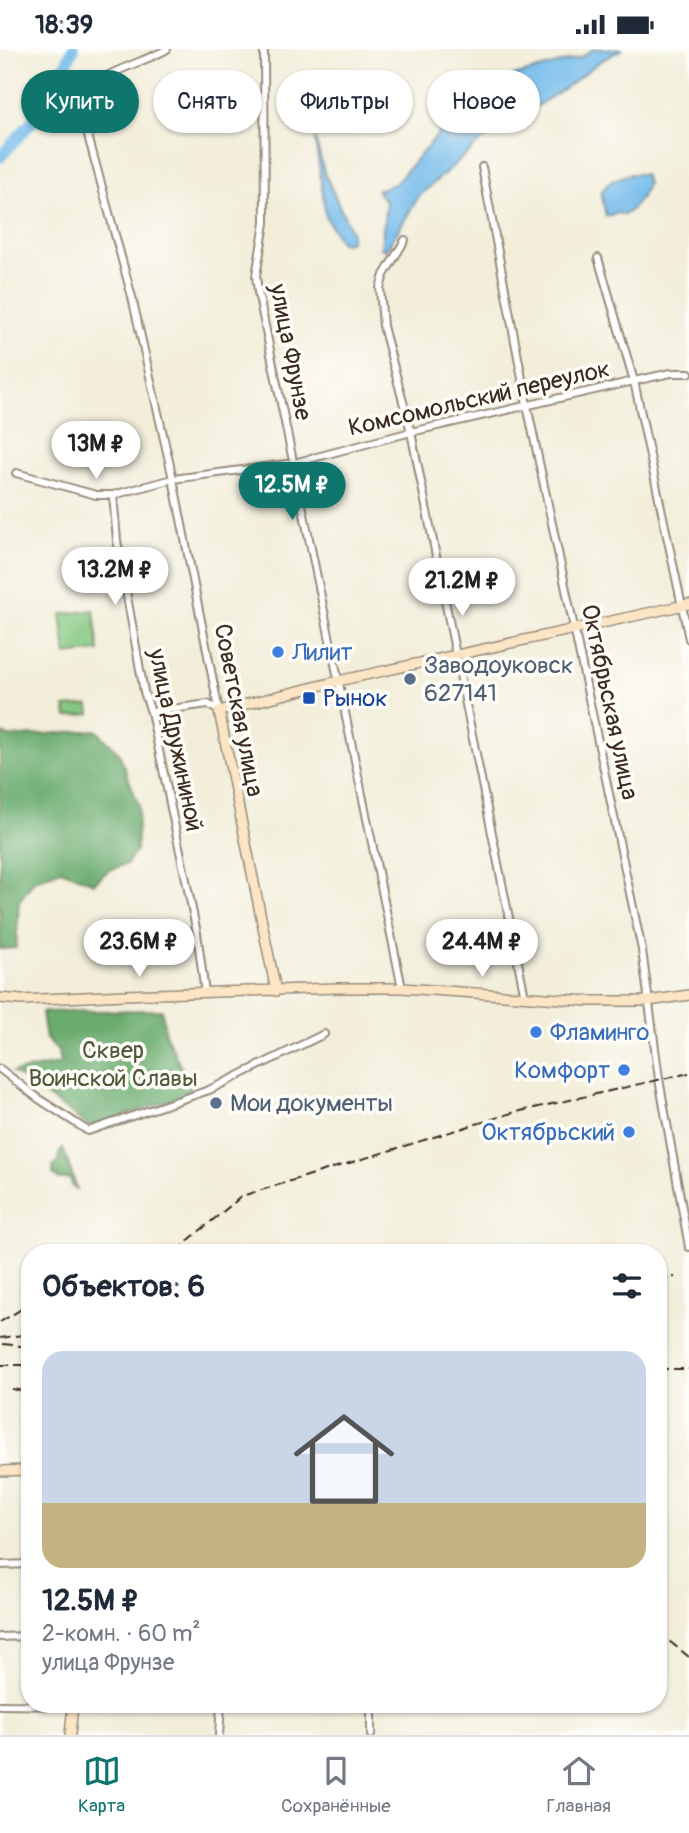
<!DOCTYPE html>
<html lang="ru">
<meta charset="utf-8">
<style>
body{margin:0;font-family:Pangolin,sans-serif;background:#f2f2f3;color:#1f2937;height:100vh;display:flex;flex-direction:column;font-size:26px;white-space:nowrap}
*{box-sizing:border-box;margin:0}
p{font-size:23px;color:#747a83}
.icon{flex:none;width:38px;height:38px;fill:none;stroke:currentColor;stroke-width:2;stroke-linecap:round;stroke-linejoin:round}
.map{position:relative;flex:1;overflow:hidden}
.panel{position:absolute;left:21px;top:1195px;width:646px;height:469px;display:flex;flex-direction:column;background:#fff;border-radius:28px;box-shadow:0 2px 5px #0004}
.panel>*{flex:none}
.top-card{position:absolute;left:21px;top:21px;width:648px;height:63px;display:flex;gap:14px}
.price{position:absolute;translate:-50% -60px;padding:0 16px;border-radius:24px;background:#fff;color:#222;font-size:23px;line-height:46px;filter:drop-shadow(0 2px 4px #0008)}
.price::after{content:'';position:absolute;left:50%;top:42px;width:21px;height:16px;margin-left:-10px;background:inherit;clip-path:polygon(0 0,100% 0,50% 100%)}
.price.active{background:#0f766e;color:#fff}
ul{padding:0;list-style:none}
li{display:grid;align-content:center;gap:14px;height:371px;padding:0 21px}
li+li{border-top:2px solid #e0e1e3}
li span{display:grid;place-items:center;height:217px;border-radius:21px;color:#555}
li>.icon{margin-inline-start:auto}
span .icon{width:126px;height:126px;fill:#fffc;stroke-width:1}
li b{font-size:30px}
h2{display:flex;justify-content:space-between;align-items:center;height:84px;padding:0 21px;font-size:30px}
.tag{padding:0 24px;border-radius:32px;background:#fff;box-shadow:0 2px 5px #0004;font-size:24px;line-height:63px}
.tag.active{background:#0f766e;color:#fff}
.status{display:flex;justify-content:space-between;align-items:center;height:49px;padding:0 35px;background:#fff;direction:ltr}
.status svg{height:19px;fill:currentColor}
.menu{display:flex;justify-content:space-around;align-items:center;height:98px;border-top:2px solid #e0e1e3;background:#fff;font-size:19px;color:#747a83}
.menu a{display:grid;justify-items:center;gap:4px}
.menu .active{color:#0f766e}
.map>svg:first-child{display:block}
</style>
<div class="status"><b>18:39</b><svg viewBox="0 0 49 12"><path d="M0 12V9h3v3zM5 12V6h3v6zM10 12V3h3v9zM15 12V0h3v12zM26 1h20v11H26zM47 4h2v5h-2z"/></svg></div>
<div class="map">
<svg width="689" height="1686" viewBox="0 0 689 1686">
<rect width="100%" height="100%" fill="#fdfcf7"/>
<filter id="ink" filterUnits="userSpaceOnUse"><feTurbulence type="fractalNoise" baseFrequency=".0143" numOctaves="2"/><feDisplacementMap in="SourceGraphic" scale="14" xChannelSelector="R" yChannelSelector="G"/><feConvolveMatrix kernelMatrix="1 2 1 2 8 2 1 2 1" color-interpolation-filters="sRGB"/></filter>
<filter id="wash" filterUnits="userSpaceOnUse"><feTurbulence type="fractalNoise" baseFrequency=".00686" numOctaves="4" result="noise"/><feDisplacementMap in="SourceGraphic" scale="28" xChannelSelector="R" yChannelSelector="G"/><feGaussianBlur stdDeviation="1.57" result="paint"/><feColorMatrix in="noise" values="0 0 0 0 0 0 0 0 0 0 0 0 0 0 0 0 0 1.4 0 .05"/><feComposite in="paint" operator="in"/></filter>
<g filter="url(#wash)">
<rect width="100%" height="100%" fill="#f2eeda"/>
<!-- green -->
<path fill="#84c780" stroke="#60784f" stroke-width="2" d="M94,561L99,602L66,606L61,565Z
M89,656L90,665L67,668L65,658Z"/>
<!-- forest -->
<path fill="#6bac6e" stroke="#536b46" stroke-width="2" d="M96,681L119,704L139,757L136,802L127,815L109,821L94,834L61,821L34,832L19,852L16,899L0,900V684L10,688Z
M162,961L165,984L193,1044L90,1078L13,1023L60,1015L58,1002L46,990L42,963Z
M63,1099L77,1140L73,1139L70,1130H59L53,1125V1117L60,1111L59,1105Z"/>
<!-- water -->
<path fill="#73bbeb" stroke="#577284" stroke-width="2" d="M593,0H623L602,11L562,41L480,93L419,147L386,201L381,199L386,153L377,141L395,135L445,77L510,28L582,8Z
M315,89L325,126L351,182V192L344,194L340,193L326,168Z
M632,125H644L647,135C642,149 636,158 624,166L618,164L606,167L601,144C608,131 618,129 632,125Z"/>
<g fill="none" stroke-linecap="round" stroke-linejoin="round">
<!-- river -->
<path stroke="#73bbeb" stroke-width="12" d="M0,108L49,54L73,0"/>
</g>
</g>
<g filter="url(#ink)">
<g fill="none" stroke-linecap="round" stroke-linejoin="round">
<defs>
<path id="street" d="M167,0C147,13 89,26 82,50C81,54 82,58 81,61L132,248L173,430L219,662
M264,0L265,174L256,227L258,243L402,939
M482,118L527,356L642,901L659,1030L689,1198
M405,191L384,226L380,239L383,277L411,383L525,948
M598,209L634,332L689,590
M16,424L96,446H113L173,430L294,414L411,383L634,332L671,324H689
M113,446L117,491L144,643L151,663L197,884L205,944
M151,663L208,655L219,662
M0,1020L39,1050L88,1082L209,1041L324,985
M0,1516L30,1515
M0,1588L30,1587
M0,1656L73,1657
M219,1686L221,1656
M371,1686V1656"/>
<path id="secondary" d="M276,942L219,662L338,632L689,555
M0,949L21,951L125,946L338,939H402L589,952H648L689,946
M0,1422L30,1421
M70,1686L73,1656"/>
</defs>
<!-- street casing -->
<use href="#street" stroke="#968c7c" stroke-width="10"/>
<!-- secondary casing -->
<use href="#secondary" stroke="#968c7c" stroke-width="12"/>
<!-- street -->
<use href="#street" stroke="#fff" stroke-width="6"/>
<!-- secondary -->
<use href="#secondary" stroke="#fce5c4" stroke-width="9"/>
<!-- rail -->
<path stroke="#3b2a1e" stroke-width="2" stroke-dasharray="10 5" stroke-linecap="butt" d="M178,1204L191,1189L242,1147L512,1064L689,1024
M658,1230L675,1228
M0,1273L30,1255
M0,1289L30,1285
M3,1295L30,1298
M0,1316H30
M658,1320H689
M12,1340L30,1343
M658,1583L689,1608"/>
</g>
</g>
<!-- markers -->
<g fill="#3f7fe0" stroke="#fdfcf7" stroke-width="2.5">
<circle cx="278" cy="603" r="7"/>
<circle cx="536" cy="983" r="7"/>
<circle cx="624" cy="1021" r="7"/>
<circle cx="629" cy="1083" r="7"/>
</g>
<g fill="#5c6f8a" stroke="#fdfcf7" stroke-width="2.5">
<circle cx="410" cy="630" r="7"/>
<circle cx="216" cy="1054" r="7"/>
</g>
<rect fill="#1a4fb4" stroke="#fdfcf7" stroke-width="2.5" x="302" y="642" width="14" height="14" rx="3.5"/>
<g text-anchor="middle" stroke-width="7" stroke-linejoin="round" paint-order="stroke">
<!-- street labels -->
<g font-size="24" fill="#3b2a1e" stroke="#fdfcf7">
<text transform="translate(291 303) rotate(79)" y="8">улица Фрунзе</text>
<text transform="translate(479 349) rotate(-13)" y="8">Комсомольский переулок</text>
<text transform="translate(610 653) rotate(78)" y="8">Октябрьская улица</text>
<text transform="translate(239 661) rotate(79)" y="8">Советская улица</text>
<text transform="translate(176 691) rotate(78)" y="8">улица Дружининой</text>
</g>
<!-- shop labels -->
<g font-size="24" fill="#366cbe" stroke="#fdfcf7" text-anchor="start">
<text x="292" y="611">Лилит</text>
<text x="550" y="991">Фламинго</text>
<text x="610" y="1029" text-anchor="end">Комфорт</text>
<text x="615" y="1091" text-anchor="end">Октябрьский</text>
</g>
<!-- service labels -->
<g font-size="24" fill="#4e5e75" stroke="#fdfcf7" text-anchor="start">
<text x="424" y="624">Заводоуковск<tspan x="424" dy="28">627141</tspan></text>
<text x="230" y="1062">Мои документы</text>
</g>
<!-- transit labels -->
<g font-size="24" fill="#164399" stroke="#fdfcf7" text-anchor="start">
<text x="323" y="657">Рынок</text>
</g>
<!-- park labels -->
<g font-size="24" fill="#51593b" stroke="#fdfcf7">
<text x="113" y="1009">Сквер<tspan x="113" dy="28">Воинской Славы</tspan></text>
</g>
</g>
</svg>
<b class="price" style="left:96px;top:432px">13M ₽</b>
<b class="price active" style="left:292px;top:473px">12.5M ₽</b>
<b class="price" style="left:115px;top:558px">13.2M ₽</b>
<b class="price" style="left:462px;top:569px">21.2M ₽</b>
<b class="price" style="left:139px;top:930px">23.6M ₽</b>
<b class="price" style="left:482px;top:930px">24.4M ₽</b>
<div class="top-card">
<a class="tag active">Купить</a>
<a class="tag">Снять</a>
<a class="tag">Фильтры</a>
<a class="tag">Новое</a>
</div>
<section class="panel">
<h2>Объектов: 6<svg class="icon" aria-label="filters" viewBox="0 0 24 24"><path d="M4 7h16M4 17h16"/><circle cx="9" cy="7" r="2"/><circle cx="15" cy="17" r="2"/></svg></h2>
<ul>
<li><span style="background:linear-gradient(#c9d6e8 70%,#c2b280 0)"><svg class="icon" aria-label="home" viewBox="0 0 24 24"><path d="M3 11l9-7 9 7M6 9v11h12V9"/></svg></span><div><b>12.5M ₽</b><p>2-комн. · 60 m²</p><p>улица Фрунзе</p></div></li>
</ul>
</section>
</div>
<nav class="menu">
<a class="active"><svg class="icon" aria-label="map" viewBox="0 0 24 24"><path d="M3 6l6-2 6 2 6-2v14l-6 2-6-2-6 2zM9 4v14M15 6v14"/></svg>Карта</a>
<a><svg class="icon" aria-label="saved" viewBox="0 0 24 24"><path d="M7 4h10v16l-5-4-5 4z"/></svg>Сохранённые</a>
<a><svg class="icon" aria-label="home" viewBox="0 0 24 24"><path d="M3 11l9-7 9 7M6 9v11h12V9"/></svg>Главная</a>
</nav>
